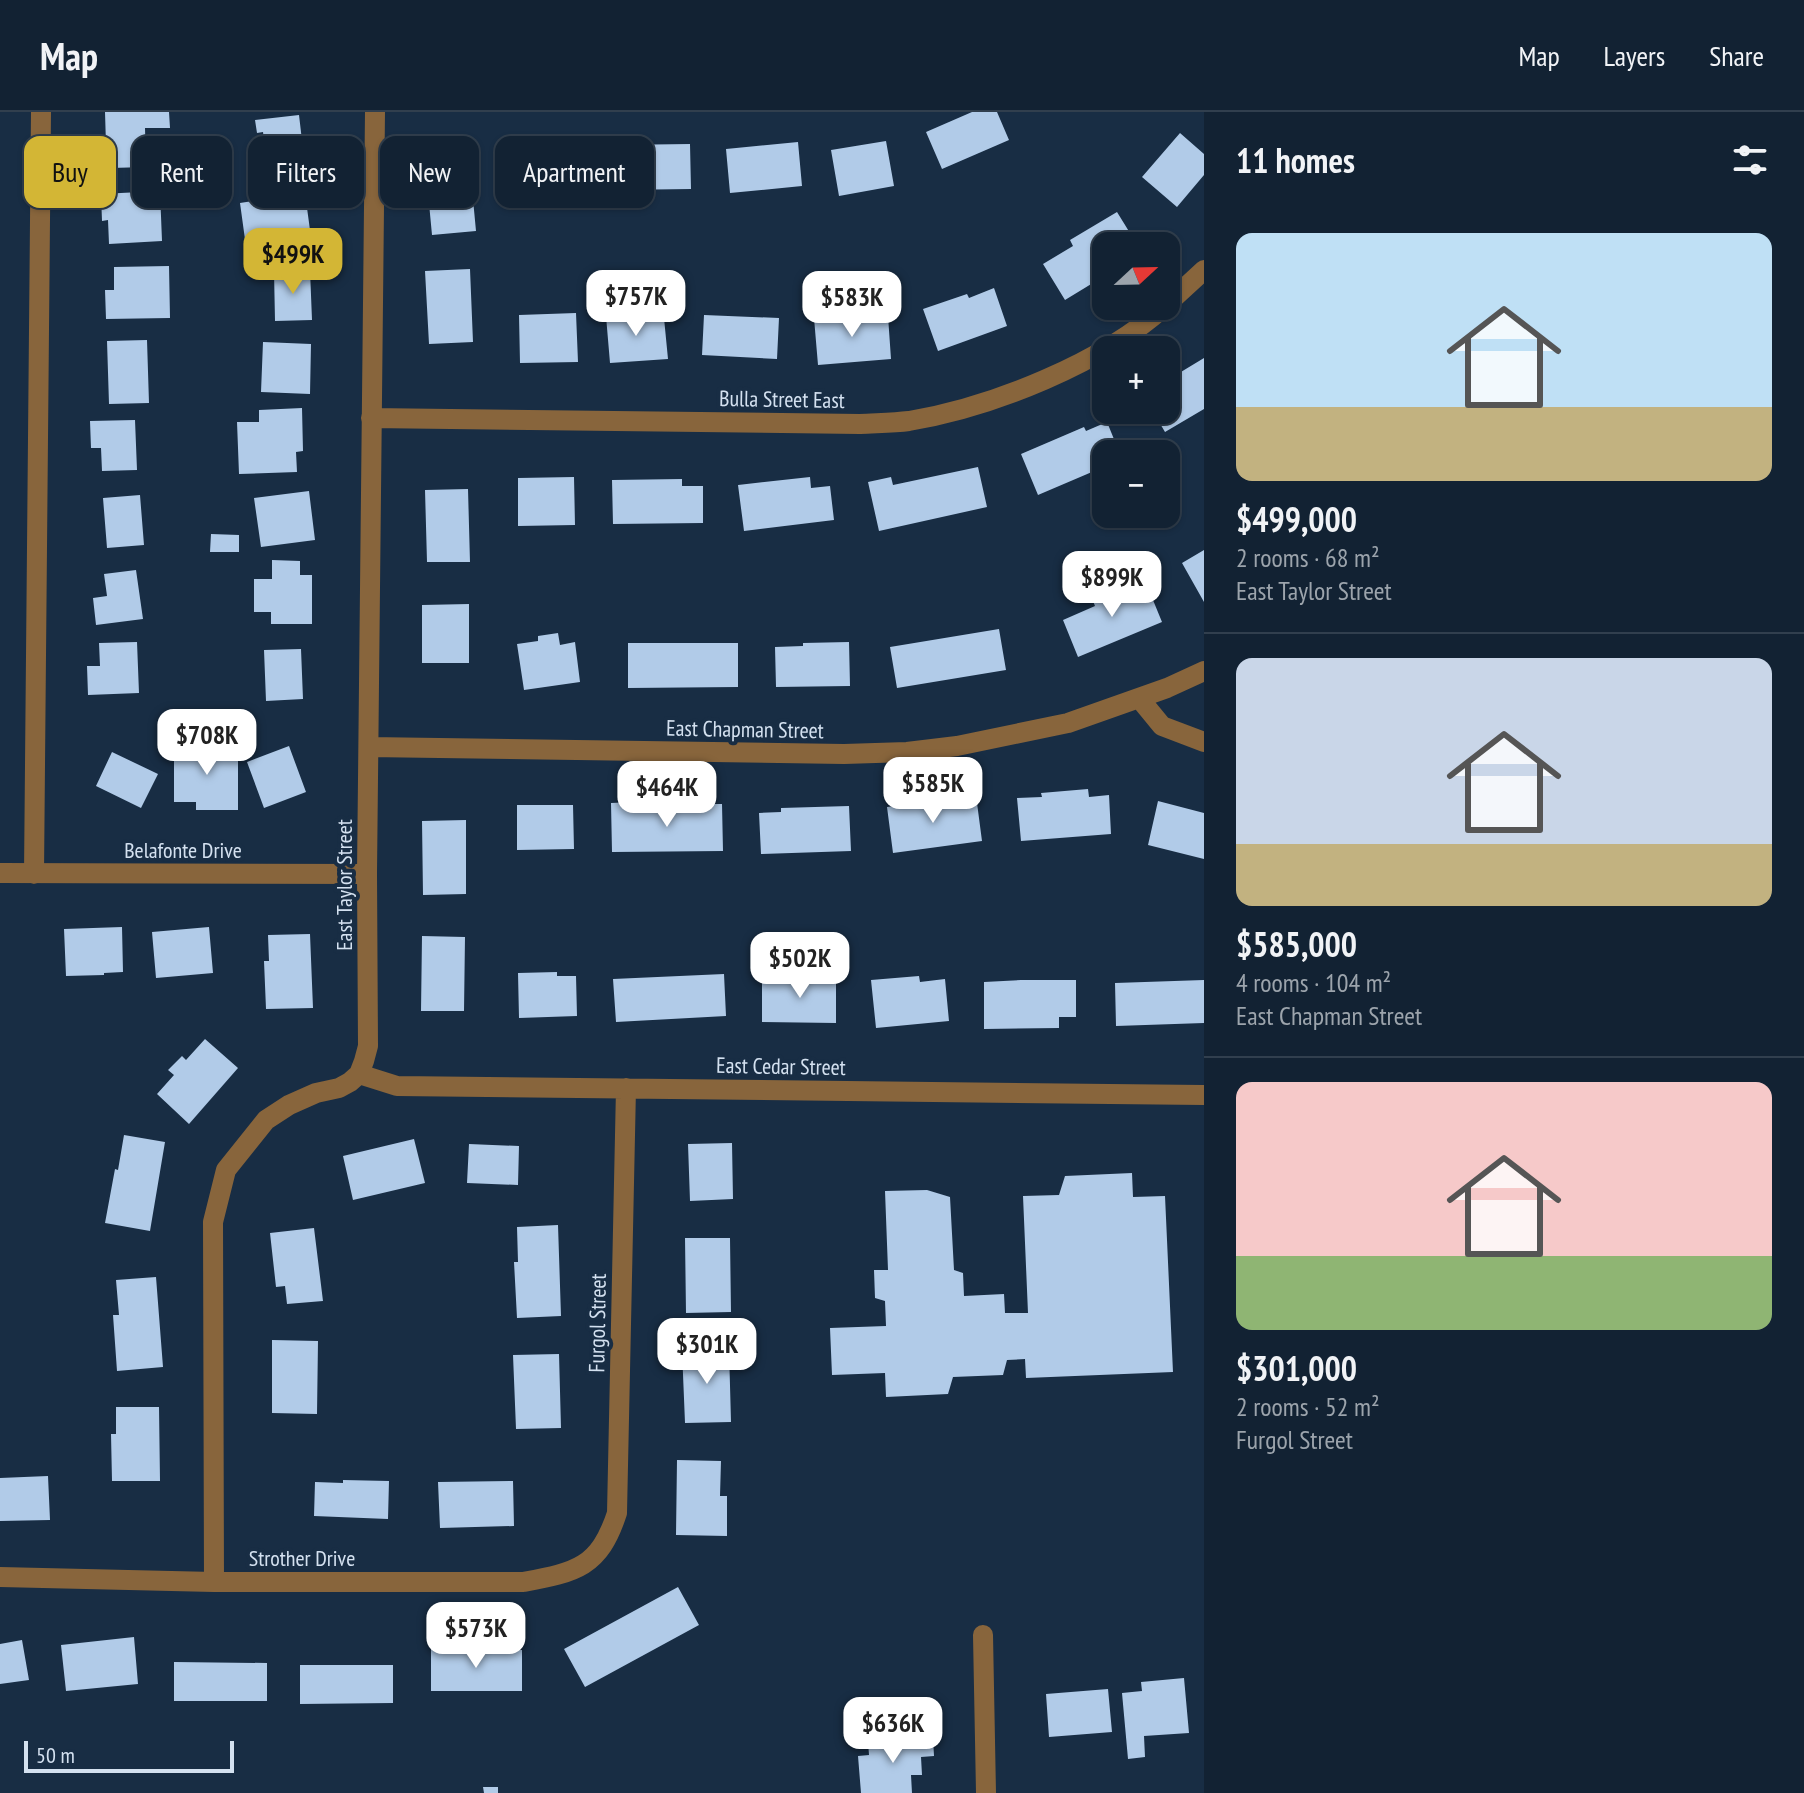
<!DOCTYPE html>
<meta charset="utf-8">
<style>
body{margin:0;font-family:"PT Sans Narrow",sans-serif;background:#1f2f3f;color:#f1f3f6;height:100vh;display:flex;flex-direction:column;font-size:30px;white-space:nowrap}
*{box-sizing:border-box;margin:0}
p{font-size:26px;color:#9ca4ac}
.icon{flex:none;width:44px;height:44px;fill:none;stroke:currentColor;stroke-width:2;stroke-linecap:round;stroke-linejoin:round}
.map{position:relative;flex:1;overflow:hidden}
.side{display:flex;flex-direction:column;background:#122233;width:600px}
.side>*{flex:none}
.hud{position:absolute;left:24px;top:24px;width:760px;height:72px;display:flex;gap:16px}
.needle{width:52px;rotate:68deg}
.buttons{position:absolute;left:1092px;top:120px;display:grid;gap:16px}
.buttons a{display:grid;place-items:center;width:88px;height:88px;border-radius:16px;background:#122233;box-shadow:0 2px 6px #0004,0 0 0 2px #313f4e;font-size:40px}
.scale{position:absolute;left:24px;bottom:20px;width:210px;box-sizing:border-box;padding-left:8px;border:4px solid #d4e1f0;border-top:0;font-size:22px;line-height:28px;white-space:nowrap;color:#d4e1f0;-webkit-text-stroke:6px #182d44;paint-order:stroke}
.price{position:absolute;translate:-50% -68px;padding:0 18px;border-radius:16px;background:#fff;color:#222;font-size:26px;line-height:52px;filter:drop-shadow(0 2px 4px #0008)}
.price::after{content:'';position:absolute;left:50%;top:48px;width:24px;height:18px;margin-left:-12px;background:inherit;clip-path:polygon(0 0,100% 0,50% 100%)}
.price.on{background:#d3b635;color:#111}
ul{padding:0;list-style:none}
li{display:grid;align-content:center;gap:16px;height:424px;padding:0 32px}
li+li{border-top:2px solid #313f4e}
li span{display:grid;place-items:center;height:248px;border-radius:16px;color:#555}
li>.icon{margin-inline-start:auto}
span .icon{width:144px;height:144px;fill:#fffc;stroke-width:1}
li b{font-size:34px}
h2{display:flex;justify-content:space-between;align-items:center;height:96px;padding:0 32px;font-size:34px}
.pill{padding:0 28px;border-radius:16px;background:#122233;box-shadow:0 2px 6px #0004,0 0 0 2px #313f4e;font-size:28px;line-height:72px}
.pill.on{background:#d3b635;color:#111}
header{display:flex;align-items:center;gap:48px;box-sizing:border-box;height:112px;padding:0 40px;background:#122233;border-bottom:2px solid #313f4e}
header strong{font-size:38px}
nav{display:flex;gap:44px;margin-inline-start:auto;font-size:28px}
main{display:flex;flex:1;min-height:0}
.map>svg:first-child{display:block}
</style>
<header>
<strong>Map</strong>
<nav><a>Map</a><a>Layers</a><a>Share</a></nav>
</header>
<main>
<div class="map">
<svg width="1204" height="1681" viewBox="0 0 1204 1681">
<rect width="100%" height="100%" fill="#182d44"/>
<!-- building -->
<path fill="#b1cbe8" d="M105,0H169L170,16H145L146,55L111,56L110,33H106Z
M972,0H997L1009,28L942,57L926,20Z
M299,3L305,54L268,59L263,20L257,21L255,8Z
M1180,21L1204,42V63L1177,95L1142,65Z
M578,29L580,75L523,77L521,32Z
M886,29L894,74L839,84L831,38Z
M798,30L802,74L730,81L726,37Z
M690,32L691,77L617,78L616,33Z
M469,45L476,119L432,123L425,49Z
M160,79L162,129L109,132L108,108L102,109L101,82Z
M305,81L312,133L247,142L240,91Z
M1117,100L1138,134H1106V163L1065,188L1043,152L1073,134L1070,128Z
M169,154L170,206L106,207L105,178H114V155Z
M470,157L473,230L429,232L425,159Z
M310,158L312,208L275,209L274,159Z
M994,176L1007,214L938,239L923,197L967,182L969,186Z
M576,201L578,250L520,251L519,203Z
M646,201L647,207L664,206L668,247L610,251L606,204Z
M860,202L861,206L888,204L891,247L818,253L814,206Z
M704,203L779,206L777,247L702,243Z
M147,228L149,291L109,292L107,229Z
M263,230L311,232L310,282L261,280Z
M1204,246V297L1165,320L1152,298H1166V269Z
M302,296L303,339L296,340L297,360L239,362L237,310H259V298Z
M135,308L137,358L102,359L101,336H91L90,309Z
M1107,310L1120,342H1106V354L1038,383L1021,342L1084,315L1086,319Z
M978,355L987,395L879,419L868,370L891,365L893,373Z
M574,365L575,413L518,414V366Z
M810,365L811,376L830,374L834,408L744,419L738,373Z
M682,367V374H703V411L613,412L612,368Z
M468,377L470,450H427L425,378Z
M309,379L315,428L261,435L254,386Z
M140,383L144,433L107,436L103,386Z
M211,422L239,423V440H210Z
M1204,438V490L1182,451Z
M272,448L300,449V463H312V512H271V500H254V467H272Z
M136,458L143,507L96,513L93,486L107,484L104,462Z
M1146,471L1162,510L1078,545L1063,508L1095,494L1091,484L1109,476L1113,485Z
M469,492V551H422V493Z
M999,517L1006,558L897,576L890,535Z
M558,521L560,533L575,530L580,570L524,578L517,532L538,529V524Z
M137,530L139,581L88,583L87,554H100L99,531Z
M849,530L850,574L776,575L775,535L803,534V531Z
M628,531H738V575L628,576Z
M301,537L303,587L266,589L264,538Z
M174,634H238V698H196V690H174Z
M289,634L306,680L264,696L247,650Z
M112,640L158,662L141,696L96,674Z
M1088,677L1089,685L1109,683L1111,722L1021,729L1017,686L1042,685L1041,681Z
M957,686L958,693L977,691L982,729L893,741L887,695Z
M1158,689L1204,701V747L1148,733Z
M633,690V699L702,698L701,692H722L723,739L612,740L611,691Z
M517,693H573L574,737L517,738Z
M849,694L851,739L761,742L759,701L781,700V696Z
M466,708V782L423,783L422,709Z
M122,815L123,860L104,861V863L66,864L64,817Z
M209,815L213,861L156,866L152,820Z
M310,822L313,896L266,897L264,849H269L268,823Z
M422,824L465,825L464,899H421Z
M557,860V864H576L577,904L519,906L518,861Z
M724,862L726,904L616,910L613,867Z
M919,864L920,870L945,867L949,909L876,916L871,868Z
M790,865H836V911L762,910V867H790Z
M1021,868H1076V905H1059V916L984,917V870Z
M1204,868V911L1116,914L1115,871Z
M205,927L238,956L189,1012L157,982L174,963L168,958L182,944L186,948Z
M124,1023L165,1030L150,1119L105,1111L115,1057L118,1058Z
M414,1027L425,1071L353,1088L343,1044Z
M732,1031L733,1087L690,1089L688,1032Z
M469,1032L519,1034L518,1073L467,1071Z
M1132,1061L1133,1085L1165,1084L1173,1260L1026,1266L1025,1247L1007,1248L1003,1263L953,1265L948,1282L886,1285L885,1261L832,1263L830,1216L886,1214L885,1189L875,1186L874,1158H888L885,1079L927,1078L950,1085L954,1158L963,1161L964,1184L1004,1182L1005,1201H1028L1023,1084L1059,1083L1065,1064Z
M558,1113L561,1204L517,1206L514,1150H518L517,1115Z
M314,1116L323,1189L287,1192L285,1174L276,1175L270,1121Z
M685,1126H730L731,1200L686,1201Z
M156,1165L163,1255L117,1259L113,1203H119L116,1168Z
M272,1228L318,1229L317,1302L272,1301Z
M729,1237L731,1310L685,1311L682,1238Z
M559,1242L561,1316L516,1317L513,1243Z
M116,1295H159L160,1369H112L111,1322H116Z
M677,1348L721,1349L720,1384H727V1424L676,1423Z
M48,1364L50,1408L0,1409V1366Z
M343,1368L389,1369L388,1407L314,1404L315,1370L343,1371Z
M513,1369L514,1414L440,1416L438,1370Z
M678,1475L699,1513L585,1575L564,1537Z
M134,1525L138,1572L66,1579L61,1533Z
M22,1528L29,1568L0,1572V1532Z
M431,1537L522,1538V1579H431Z
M174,1550L267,1551V1589H174Z
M300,1553H393V1591L300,1592Z
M1184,1566L1189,1621L1144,1624L1145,1645L1128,1647L1122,1581L1142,1579L1141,1570Z
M1108,1577L1112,1620L1049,1625L1046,1582Z
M933,1626L934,1644L921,1645L922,1663H911L912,1681H861L858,1644L869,1643L868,1630Z
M483,1675H498V1681H484Z"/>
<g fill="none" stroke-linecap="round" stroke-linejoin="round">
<!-- minor -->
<path stroke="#88653c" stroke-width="20" d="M1166,193L1204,158
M371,306L860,312C876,311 893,311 909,309C992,295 1103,251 1165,194
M1139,586L1162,614L1204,630
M369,635L844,642L907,640L957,634L1068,611L1167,576L1204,559
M0,761L367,762
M34,762L41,0
M359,962L397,974L1204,983
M0,1465L214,1470H523C576,1460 599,1456 617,1401L626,976
M214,1470L213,1110L226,1058L266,1008L289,993L316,981L339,976L350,970L359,962L364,949L368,934L367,762L375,0
M983,1523L986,1681"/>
</g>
<g text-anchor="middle" stroke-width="8" stroke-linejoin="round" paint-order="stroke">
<!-- street labels -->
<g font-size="22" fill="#d4e1f0" stroke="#182d44">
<text transform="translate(782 287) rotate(1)" y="8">Bulla Street East</text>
<text transform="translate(745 617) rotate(1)" y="8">East Chapman Street</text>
<text x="183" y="746">Belafonte Drive</text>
<text transform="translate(344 773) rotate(-90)" y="8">East Taylor Street</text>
<text transform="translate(781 954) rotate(1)" y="8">East Cedar Street</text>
<text transform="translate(597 1211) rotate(-89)" y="8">Furgol Street</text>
<text x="302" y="1454">Strother Drive</text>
</g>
</g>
</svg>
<div class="buttons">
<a><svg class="needle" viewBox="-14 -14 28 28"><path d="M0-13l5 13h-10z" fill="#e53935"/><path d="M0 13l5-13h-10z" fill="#9ca4ac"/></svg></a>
<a>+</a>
<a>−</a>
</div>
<div class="scale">50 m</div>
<b class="price on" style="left:293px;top:184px">$499K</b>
<b class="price" style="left:636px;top:226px">$757K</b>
<b class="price" style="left:852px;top:227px">$583K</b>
<b class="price" style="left:1112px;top:507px">$899K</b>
<b class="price" style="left:207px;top:665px">$708K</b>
<b class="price" style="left:933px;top:713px">$585K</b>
<b class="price" style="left:667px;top:717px">$464K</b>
<b class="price" style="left:800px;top:888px">$502K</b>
<b class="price" style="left:707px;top:1274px">$301K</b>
<b class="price" style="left:476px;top:1558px">$573K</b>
<b class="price" style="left:893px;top:1653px">$636K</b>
<div class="hud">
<a class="pill on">Buy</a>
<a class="pill">Rent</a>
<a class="pill">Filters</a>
<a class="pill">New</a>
<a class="pill">Apartment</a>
</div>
</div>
<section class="side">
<h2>11 homes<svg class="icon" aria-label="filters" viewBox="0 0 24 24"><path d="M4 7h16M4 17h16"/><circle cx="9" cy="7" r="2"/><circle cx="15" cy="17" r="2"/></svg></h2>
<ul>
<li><span style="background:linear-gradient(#bfe0f5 70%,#c2b280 0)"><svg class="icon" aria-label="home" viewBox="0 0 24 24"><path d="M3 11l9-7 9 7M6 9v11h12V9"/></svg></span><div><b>$499,000</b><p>2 rooms · 68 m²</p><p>East Taylor Street</p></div></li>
<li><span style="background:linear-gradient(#c9d6e8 75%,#c2b280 0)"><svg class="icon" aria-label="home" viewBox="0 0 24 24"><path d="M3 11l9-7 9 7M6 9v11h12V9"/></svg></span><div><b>$585,000</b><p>4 rooms · 104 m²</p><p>East Chapman Street</p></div></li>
<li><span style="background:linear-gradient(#f6c9c9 70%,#8fb573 0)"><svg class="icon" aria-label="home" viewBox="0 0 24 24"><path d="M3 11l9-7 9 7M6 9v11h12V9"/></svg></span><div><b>$301,000</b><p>2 rooms · 52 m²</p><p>Furgol Street</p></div></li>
</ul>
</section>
</main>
